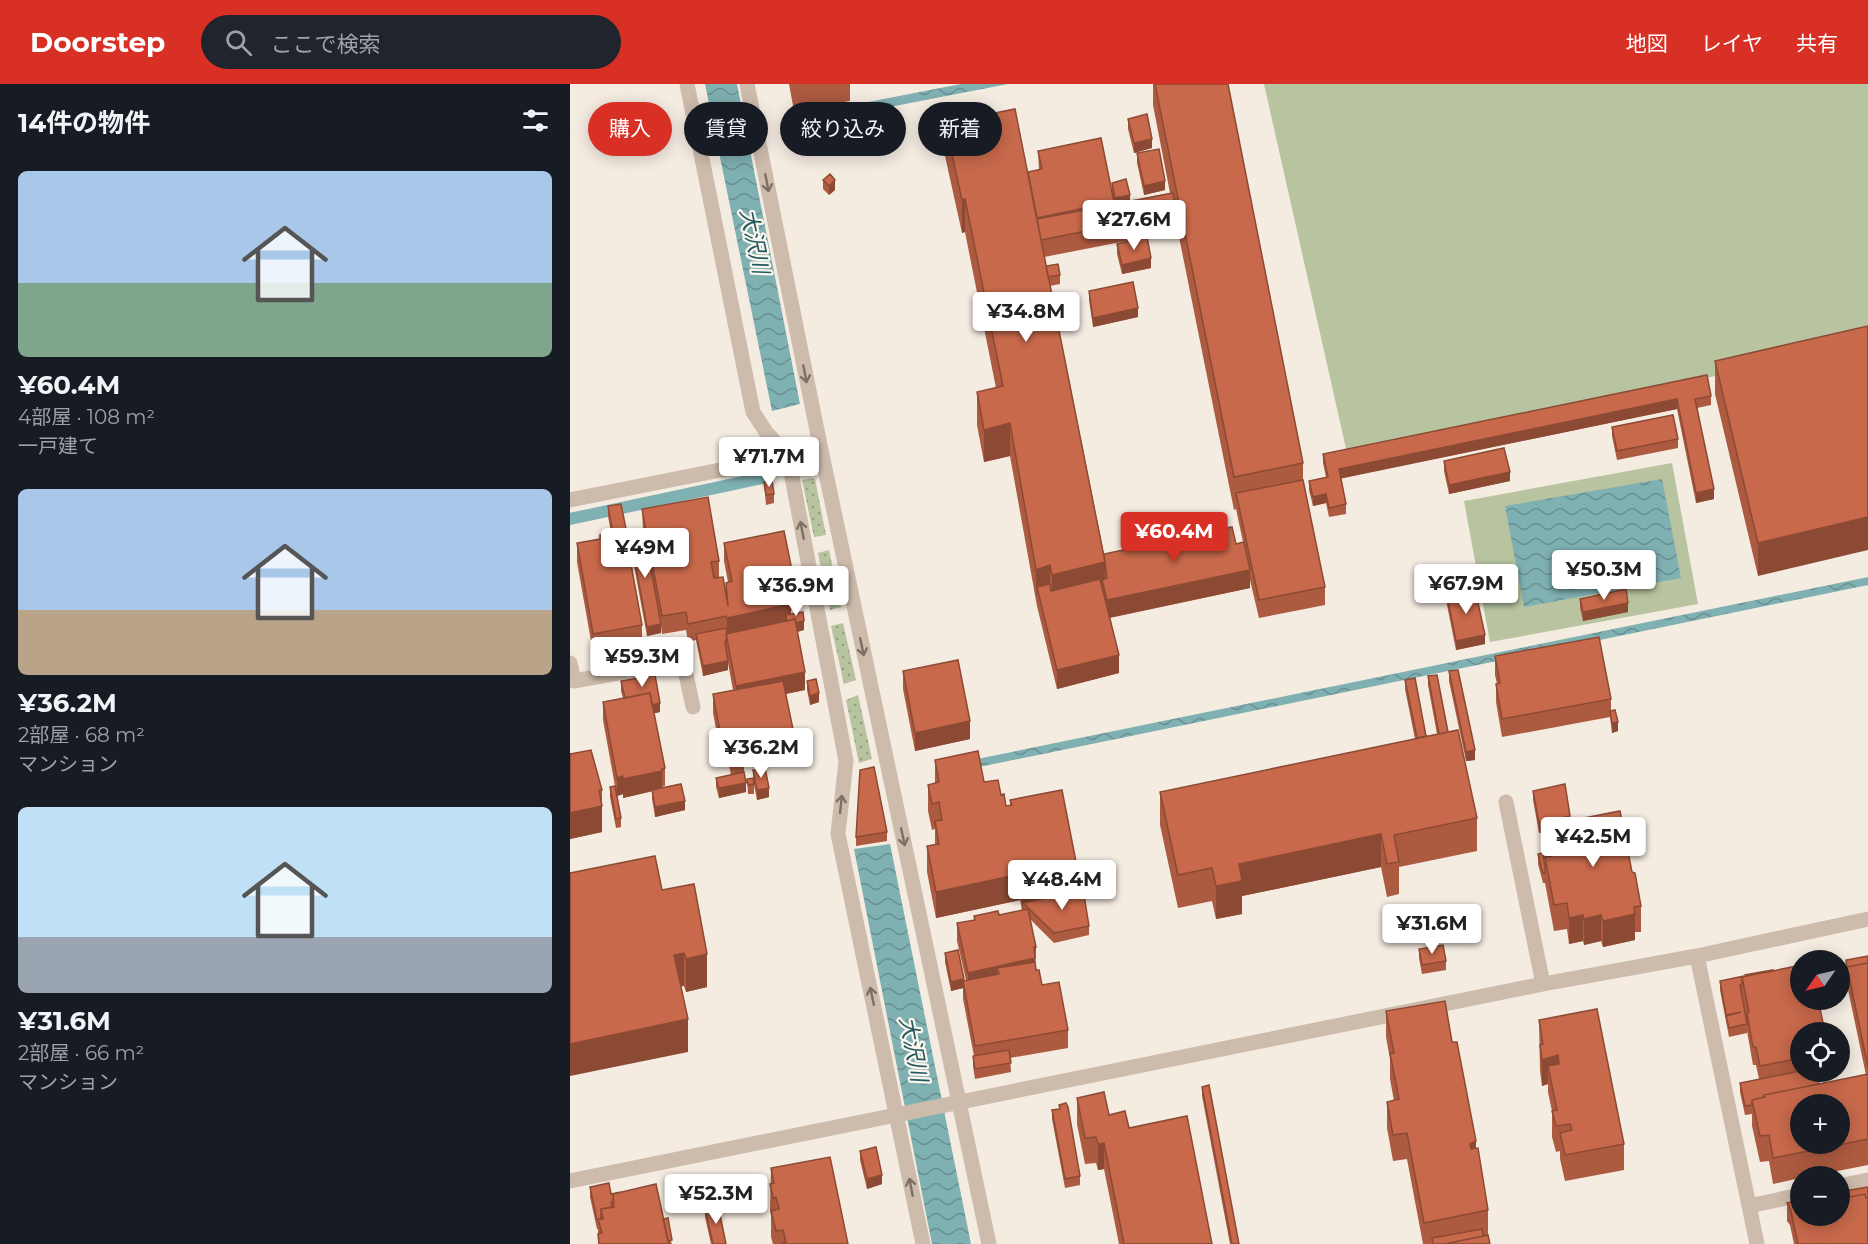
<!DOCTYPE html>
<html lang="ja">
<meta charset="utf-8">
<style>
body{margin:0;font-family:Montserrat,"Noto Sans JP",sans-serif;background:#20242c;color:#f1f3f6;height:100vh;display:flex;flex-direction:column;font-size:22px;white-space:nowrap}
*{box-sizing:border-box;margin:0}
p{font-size:20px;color:#9ea1a6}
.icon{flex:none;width:33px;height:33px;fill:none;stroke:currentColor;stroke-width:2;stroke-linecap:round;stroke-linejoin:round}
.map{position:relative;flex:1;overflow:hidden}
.drawer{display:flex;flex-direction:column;background:#171b24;width:570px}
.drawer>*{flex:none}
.hud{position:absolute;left:18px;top:18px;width:570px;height:54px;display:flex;gap:12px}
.needle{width:39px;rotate:236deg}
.fabs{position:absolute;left:1220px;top:866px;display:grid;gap:12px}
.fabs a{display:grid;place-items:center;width:60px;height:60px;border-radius:50%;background:#171b24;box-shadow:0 3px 15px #0003;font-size:30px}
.price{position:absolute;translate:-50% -51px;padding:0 14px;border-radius:6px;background:#fff;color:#222;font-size:20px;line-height:39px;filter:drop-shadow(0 2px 3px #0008)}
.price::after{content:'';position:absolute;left:50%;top:36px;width:18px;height:14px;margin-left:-9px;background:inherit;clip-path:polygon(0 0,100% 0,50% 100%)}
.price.selected{background:#d93025;color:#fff}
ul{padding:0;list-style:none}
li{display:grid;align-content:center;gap:12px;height:318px;padding:0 18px}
li span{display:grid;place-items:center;height:186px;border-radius:9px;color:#555}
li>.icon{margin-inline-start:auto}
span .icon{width:108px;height:108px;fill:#fffc;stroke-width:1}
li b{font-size:26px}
h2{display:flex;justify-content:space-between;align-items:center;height:72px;padding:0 18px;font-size:26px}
.pill{padding:0 21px;border-radius:27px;background:#171b24;box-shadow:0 3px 15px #0003;font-size:21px;line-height:54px}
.pill.selected{background:#d93025;color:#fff}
header{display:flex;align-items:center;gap:36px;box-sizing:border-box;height:84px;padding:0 30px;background:#d93025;color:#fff}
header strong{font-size:28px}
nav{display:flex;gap:33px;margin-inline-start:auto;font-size:21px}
.search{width:420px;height:54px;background:#20242c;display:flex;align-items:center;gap:15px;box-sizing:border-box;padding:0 21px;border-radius:33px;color:#9ea1a6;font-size:22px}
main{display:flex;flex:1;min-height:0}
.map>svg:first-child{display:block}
</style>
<header>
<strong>Doorstep</strong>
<div class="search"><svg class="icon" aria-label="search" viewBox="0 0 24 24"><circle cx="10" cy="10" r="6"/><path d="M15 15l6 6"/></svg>ここで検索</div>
<nav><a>地図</a><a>レイヤ</a><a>共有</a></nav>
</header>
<main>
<section class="drawer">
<h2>14件の物件<svg class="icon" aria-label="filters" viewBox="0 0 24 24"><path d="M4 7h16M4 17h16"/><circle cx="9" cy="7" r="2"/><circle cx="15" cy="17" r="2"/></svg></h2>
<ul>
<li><span style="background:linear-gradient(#a9c7e8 60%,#7fa58c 0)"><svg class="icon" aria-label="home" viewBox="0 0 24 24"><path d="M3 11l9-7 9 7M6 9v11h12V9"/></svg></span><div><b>¥60.4M</b><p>4部屋 · 108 m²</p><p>一戸建て</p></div></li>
<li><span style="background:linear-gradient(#a9c7e8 65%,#b9a48a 0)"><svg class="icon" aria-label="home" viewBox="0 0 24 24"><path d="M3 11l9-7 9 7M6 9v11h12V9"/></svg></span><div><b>¥36.2M</b><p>2部屋 · 68 m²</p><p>マンション</p></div></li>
<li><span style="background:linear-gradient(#bfe0f5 70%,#9aa5b1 0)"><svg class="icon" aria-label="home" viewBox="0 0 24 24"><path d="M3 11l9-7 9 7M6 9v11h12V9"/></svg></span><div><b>¥31.6M</b><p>2部屋 · 66 m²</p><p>マンション</p></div></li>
</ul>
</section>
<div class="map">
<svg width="1298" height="1160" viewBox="0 0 1298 1160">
<defs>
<pattern id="grass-dots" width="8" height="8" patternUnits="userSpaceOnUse" patternTransform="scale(1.5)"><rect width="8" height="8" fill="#b8c4a0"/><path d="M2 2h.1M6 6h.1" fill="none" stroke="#97a083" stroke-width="1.8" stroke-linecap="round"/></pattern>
<pattern id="water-waves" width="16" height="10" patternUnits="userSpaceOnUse" patternTransform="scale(1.5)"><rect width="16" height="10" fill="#7fb0b2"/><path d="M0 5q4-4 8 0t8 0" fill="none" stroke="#699091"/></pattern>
</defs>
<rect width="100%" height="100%" fill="#f4ebe1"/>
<!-- grass -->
<path fill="url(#grass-dots)" d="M243,394L245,395L256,451L244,453L232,396Z
M259,466L271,523L260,526L248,469Z
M273,539L286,596L274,600L261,542Z
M288,611L302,675L289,679L276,616Z"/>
<!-- pitch -->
<path fill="#b8c4a0" d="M694,0H1298V260L777,369Z
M1102,379L1128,520L920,558L894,417Z"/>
<!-- water -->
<path fill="url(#water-waves)" d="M135,0H167L230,320L202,327Z
M391,0H438L227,41L226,32Z
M1092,395L1111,494L954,523L935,422Z
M1298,493V501L370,691L368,683Z
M320,760L401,1160H362L284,765Z"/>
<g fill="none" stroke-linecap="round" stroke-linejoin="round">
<!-- stream -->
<path stroke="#7fb0b2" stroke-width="12" d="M0,435L197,393"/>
<!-- minor -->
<path stroke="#cdbbac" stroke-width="15" d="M117,0L183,328L196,348L218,372L276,677L268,750L353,1160
M177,0L251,366L419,1160
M0,416L251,366
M0,579L4,597L113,577L123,623
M936,718L973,900
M1127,872L1187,1160
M0,1097L973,900L1127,872L1298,835
M1269,1102L1298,1096
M1179,1122L1230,1111"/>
</g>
<!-- wall -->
<path fill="#ac5a40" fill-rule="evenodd" d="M219,0H280V17L224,27Z
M583,0H658L733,379V397L755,503V521L689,534L680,496V504L540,534L549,589L487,605L467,522L440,372L414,378L407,341V308L426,304L395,148L392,149L375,72V39L458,88L469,86L468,67L544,118V120H545L542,108V99L560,117L600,109L583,21ZM607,143L664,426L666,425L673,458L666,460L534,470L480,202L490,200V191L476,182L474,173L572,154L547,160V170L552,190L581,184L577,153L607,147Z
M558,35L582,64L564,69L558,45Z
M246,42L262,50V59L248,62L246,51Z
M567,69L595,106L574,111L567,79Z
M253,96L265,106L259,111L253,105Z
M519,207L568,233L523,243L519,216Z
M1298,242L1188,492L1145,310V277Z
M1141,312V321L1127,324L1144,415L1126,419L1107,325L771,394L776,420V430L759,433L756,419L743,422L739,406V397L756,393L753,379V370Z
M1042,343L1108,355V364L1047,376L1042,352Z
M874,377L940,397L879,410L874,387Z
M194,398L204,410V419L196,421Z
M38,422L57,459L72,541V559L23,568L7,478V459L30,455L41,449L38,432Z
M72,425L149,477V493L156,507V499L158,498L154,477V459L226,525L221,526V530L234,546L227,548L235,606L215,610L224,650V668L174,678V689L176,708L149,714L146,703V694L161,691L159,681L153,682L143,629V610L163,606L158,579V586L133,592L126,556L118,558L116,546L92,550L91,542V549L77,552L60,460V451L73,448Z
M877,512L915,560L886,566L877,521Z
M1010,515L1058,528L1013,537L1010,524Z
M925,572L1041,615V627L1048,647L1042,649L1040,633L932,653L926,618V600H927L925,591Z
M333,587L400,655L345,667L333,605Z
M879,587L905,676L896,677L879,597Z
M858,592L878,648L907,734V767L829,783V810L817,813L811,783L672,812V830L646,835L642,817L608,824L590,741V708L845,655L835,605V596L856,652L867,650L858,601Z
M51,597L90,628L84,629L95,684V702L92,703L115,726L85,733L82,715V707L53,714V710L47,712L51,734V743L46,744L40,713V703L45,702L33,636V618L53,614L51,607Z
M237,597L249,618L240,621L237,606Z
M0,670L32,706V748L0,755Z
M365,676L414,698L431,711L436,722L440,721V716L508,806L519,842V851L484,859L460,835L465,881L472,901L498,946V964L440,974L441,988L405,995L403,982V972H404L393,915V904L381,907L375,878V869L394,896H396L387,857V839L404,836V832L429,831L453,826H452L450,816L366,834L357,788V762L365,760V745L362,746L358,727V701L365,700Z
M183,686L199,713L187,716L184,701V710H178L177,695L183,694Z
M963,707L1000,737L1062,788L1071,822V848H1065V856L1033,863L1031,857L1014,861L1013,857L999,860L997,845L984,847L975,799H973L968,780V770L975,784V773L980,772V756H983V746L969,749L963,716Z
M317,748V757L286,762V753Z
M92,806L137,903L116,908L114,902H111L118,968Z
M849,865L876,877V886L852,890L849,874Z
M1298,872V1081L1242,1092H1230V1094L1203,1100L1199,1077L1190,1078L1182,1042V1030L1175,1031L1170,1008V999L1189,995L1186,981H1183L1177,947V949L1159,953L1150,906V897L1175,892L1230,948V987H1258L1247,989L1249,1000L1296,991L1277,901L1276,876Z
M816,927L882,958L906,1064L918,1126V1152L920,1160H853L837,1075L823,1077L817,1044V1018L824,1017L820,995V975L816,953Z
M969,936L1054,1060V1086L995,1097L990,1075V1067L986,1068L982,1053V1027L978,1008V1000L972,1002L970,987Z
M632,1003L669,1160H660L632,1012Z
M507,1014L539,1031L559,1044L642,1160H549L534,1085L528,1086L526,1079L515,1080L507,1040Z
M489,1021L510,1092V1101L495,1104L482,1035V1026L489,1025Z
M290,1067L312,1100L297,1105L290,1076Z
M201,1084L278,1160H203L201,1153V1132L200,1126Z
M20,1103L41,1110L93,1135L102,1160H28V1145H27L20,1113Z
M1217,1119L1298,1160H1224L1220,1141L1217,1137Z
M135,1124L156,1160H141L135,1133Z"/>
<!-- shaded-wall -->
<path fill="#8c4a34" d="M582,55V64L564,69V59Z
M265,96V106L259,111V102Z
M595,97V106L574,111V102Z
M560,111V120L545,123V114Z
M395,115V148L392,149V116Z
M581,174V184L552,190V181Z
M568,224V233L523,243V234Z
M1107,315V325L769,395V385Z
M440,339V372L414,378V346Z
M940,388V397L879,410V401Z
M1144,405V415L1126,419V409Z
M756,410V419L743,422V413Z
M1298,433V466L1188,492V459Z
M535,478V508L532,496V511L482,523V491Z
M480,481V514L467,503L466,518V486Z
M680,486V504L537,534V516Z
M226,506V525L221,526V538L216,531V539L157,553V534Z
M1058,519V528L1013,537V528Z
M234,537V546L218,550V541Z
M91,540V549L77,552V543Z
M915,551V560L886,566V557Z
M549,571V589L487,605V586Z
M158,577V586L133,592V582Z
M235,588V606L166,620V602Z
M249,609V618L240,621V612Z
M90,619V628L82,630V621Z
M400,637V655L345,667V649Z
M1048,638V647L1042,649V639Z
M905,666V676L896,677V668Z
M92,687V705L53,714V695Z
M53,692V710L47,712V694Z
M176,699V708L149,714V704Z
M199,704V713L187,716V706Z
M115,717V726L85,733V723Z
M32,722V748L0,755V729Z
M1000,732V742L983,740V746L969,749V739Z
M811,750V783L672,812V830L646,835V802L669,780Z
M508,788V814L453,819V826H452V800Z
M450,790V816L366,834V808Z
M1065,830V856L1033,863V837Z
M1013,831V857L999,860V834Z
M1031,831V857L1014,861V835Z
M466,863L465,893L427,884V901L398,907V889Z
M114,869V902L104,904V871Z
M137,870V903L116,908V875Z
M394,895V902L393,897V904L381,907V898Z
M118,935V968L0,992V960Z
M988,971V997L978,982V1000L972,1002V976Z
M906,1057V1084L900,1060Z
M534,1059V1085L528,1086V1060Z
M312,1091V1100L297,1105V1095Z"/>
<!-- building -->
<path fill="#c8694b" stroke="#8c4a34" stroke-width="1.5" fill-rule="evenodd" d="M585,0H658L733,379L664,393Z
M445,25L535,478L482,491L480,481L466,486L440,339L414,346L407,308L433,302L395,115L392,116L375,39Z
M577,30L582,55L564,59L558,35Z
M260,39L262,50L248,53L246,42Z
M531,54L544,118L467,134L458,88L472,85L468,67Z
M589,65L595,97L574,102L567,69Z
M260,90L265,96L259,102L253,96Z
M556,95L560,111L545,114L542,99Z
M603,109L607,129L471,156L467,135Z
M577,153L581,174L552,181L547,160Z
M488,180L490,191L478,193L476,182Z
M563,198L568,224L523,234L519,207Z
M1298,242V433L1188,459L1145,277Z
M1137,291L1141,312L1125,315L1144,405L1126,409L1107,315L769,385L776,420L759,424L756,410L743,413L739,397L758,393L753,370Z
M1103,331L1108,355L1047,367L1042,343Z
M934,364L940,388L879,401L874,377Z
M202,396L204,410L196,411L194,398Z
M733,396L755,503L689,516L666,409Z
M138,413L149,477L141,478L144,494L153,493L158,522L156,499L162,497L154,459L214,447L226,506L219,509L221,520L157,534L156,532L118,540L116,528L92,532L72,425Z
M51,420L57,450L56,451L55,447L43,449L38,422Z
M662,443L666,460L674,458L680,486L537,516L532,496L537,494L534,470Z
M55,447L72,541L23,550L7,459L30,455V451Z
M74,447L91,540L77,543L60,451Z
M530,495L549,571L487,586L467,503L480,500L481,507Z
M905,505L915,551L886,557L877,512Z
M1056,505L1058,519L1013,528L1010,515Z
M233,528L234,537L226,539L225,535L217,537L216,531Z
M225,535L235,588L166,602L156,550Z
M156,544L157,550L156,557L155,558L158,577L133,582L126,550Z
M1029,553L1041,615L932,635L926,600L930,599L925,572Z
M388,576L400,637L345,649L333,587Z
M888,586L905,666L896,668L879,587Z
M85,591L90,619L82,621L80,609L55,614L51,597Z
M867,591L878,648L869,650L858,592Z
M845,594L856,652L847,654L835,596Z
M246,595L249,609L240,612L237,597Z
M213,597L224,650L153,664L143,610Z
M80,609L95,684L92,685V687L53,695V692L47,694L33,618Z
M1045,626L1048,638L1042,639L1040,627Z
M888,646L907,734L824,751L829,778L817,780L811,750L669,780L672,797L646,802L642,784L608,791L590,708Z
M21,666L32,706H29L32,722L0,729V670Z
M408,667L414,698L428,696L431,711L434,710L436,722L442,721L440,716L492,706L508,788L452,800L450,790L366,808L357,762L369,760L365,737L372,736L369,718L362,720L358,701L369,698L365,676Z
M173,670L175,679L161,682L159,673Z
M304,683L317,748L286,753L290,686Z
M195,684L199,704L187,706L183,686Z
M174,688L176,699L149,704L146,694Z
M183,694L184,700L178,701L177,695Z
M111,700L115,717L85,723L82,706Z
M995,700L1000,732L969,739L963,707Z
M45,702L51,734L46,735L40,703Z
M1050,727L1062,788L1065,789L1071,822L1064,823L1065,830L1033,837L1031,831L1014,835L1013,831L999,834L997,819L984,821L975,773L982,772L980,756H985L983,740Z
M973,769L975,784V789H973L968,770Z
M85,772L92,806L124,800L137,870L116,875L114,869L104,871L118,935L0,960V789Z
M513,805L519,842L484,849L453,819Z
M458,825L466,863H464L465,874L398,889L387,839L405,836L404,832L428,827L429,831Z
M873,861L876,877L852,881L849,865Z
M388,866L394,895L381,898L375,869Z
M1298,872V879L1277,883V888L1276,876Z
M465,878L466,886H469L472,901L489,898L498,946L405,962L393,897L429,890L427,884Z
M1298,879V983L1277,883Z
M1227,882L1230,894V915H1248L1255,948H1230V974L1190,982L1186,963H1183L1177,929L1179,928L1172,893Z
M1203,886V887L1175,892V891Z
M1174,892L1172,893V900L1170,901L1177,940L1159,944L1156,932L1171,928L1156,931L1150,897Z
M875,917L882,958H887L906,1057L900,1060L901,1065L908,1064L918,1126L854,1139L837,1049L823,1051L817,1018L829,1015L820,969H824L816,927Z
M1027,925L1054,1060L995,1071L990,1049L1002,1046L1000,1040L986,1042L982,1027L987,1026L978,982L989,980L988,971L972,976L970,961L973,960L969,936Z
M439,966L441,979L405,985L403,972Z
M1230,987H1239L1241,994L1240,987H1246L1249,1000L1194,1011V1013L1182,1016V1021L1175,1022L1170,999Z
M1298,990V1055L1203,1074L1199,1051L1190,1052L1182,1016L1195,1013L1194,1011ZM1230,1020H1269V1059H1230Z
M639,1001L669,1160H662L632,1003Z
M534,1008L539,1031L555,1027L559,1044L617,1032L642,1160H554L534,1059L528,1060L526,1053L515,1054L507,1014Z
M496,1019L498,1023L510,1092L495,1095L482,1026L490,1025L489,1021Z
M306,1063L312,1091L297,1095L290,1067Z
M260,1073L278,1160H212V1159L216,1158L213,1146L206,1147L201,1127L209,1125L206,1113L203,1114L200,1100L204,1099L201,1084Z
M39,1099L41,1110L51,1108L43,1110V1118H41L42,1123L31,1125V1135L27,1136L20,1103Z
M86,1100L99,1160H29L28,1150L32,1149L28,1135H33L31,1125L44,1123L43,1110Z
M1298,1103V1114H1296L1295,1110L1269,1115V1108Z
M1295,1110L1296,1114H1298V1160H1228L1220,1123L1217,1119L1230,1116V1131H1269V1115Z
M148,1121L156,1160H143L135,1124Z
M98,1134L102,1156L98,1157L93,1135Z
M912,1145L913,1152L875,1160H863L862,1154Z
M918,1151L920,1160H875Z"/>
<!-- one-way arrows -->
<defs><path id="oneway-shaft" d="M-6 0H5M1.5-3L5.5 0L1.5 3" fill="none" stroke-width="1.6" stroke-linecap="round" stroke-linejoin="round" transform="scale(1.5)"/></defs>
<g stroke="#7d6f65">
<use href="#oneway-shaft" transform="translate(197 99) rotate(79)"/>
<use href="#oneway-shaft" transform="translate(235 290) rotate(79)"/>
<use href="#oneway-shaft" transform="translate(232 446) rotate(-101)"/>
<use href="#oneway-shaft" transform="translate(292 563) rotate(78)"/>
<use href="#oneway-shaft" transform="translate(271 720) rotate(-84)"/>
<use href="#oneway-shaft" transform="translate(333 753) rotate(78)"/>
<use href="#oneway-shaft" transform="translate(302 912) rotate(-102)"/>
<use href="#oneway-shaft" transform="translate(341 1103) rotate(-101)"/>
</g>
<g text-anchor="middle" stroke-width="4.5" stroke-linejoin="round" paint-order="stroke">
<!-- water labels -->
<g font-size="22" font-style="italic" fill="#1f5a5e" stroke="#fbf5ee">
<text transform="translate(185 157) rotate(78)" y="8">大沢川</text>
<text transform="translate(344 965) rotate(79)" y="8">大沢川</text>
</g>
</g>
</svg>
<div class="fabs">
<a><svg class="needle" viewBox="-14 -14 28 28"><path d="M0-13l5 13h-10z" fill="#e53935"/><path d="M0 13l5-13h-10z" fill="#9ea1a6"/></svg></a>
<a><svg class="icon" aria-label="locate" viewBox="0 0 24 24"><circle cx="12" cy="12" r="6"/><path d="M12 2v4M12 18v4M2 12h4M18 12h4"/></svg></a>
<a>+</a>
<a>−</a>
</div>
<b class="price" style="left:564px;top:167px">¥27.6M</b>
<b class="price" style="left:456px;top:259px">¥34.8M</b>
<b class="price" style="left:199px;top:404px">¥71.7M</b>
<b class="price selected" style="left:604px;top:479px">¥60.4M</b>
<b class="price" style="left:75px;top:495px">¥49M</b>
<b class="price" style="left:1034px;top:517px">¥50.3M</b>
<b class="price" style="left:896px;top:531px">¥67.9M</b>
<b class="price" style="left:226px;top:533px">¥36.9M</b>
<b class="price" style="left:72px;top:604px">¥59.3M</b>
<b class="price" style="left:191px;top:695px">¥36.2M</b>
<b class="price" style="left:1023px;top:784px">¥42.5M</b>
<b class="price" style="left:492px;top:827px">¥48.4M</b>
<b class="price" style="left:862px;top:871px">¥31.6M</b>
<b class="price" style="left:146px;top:1141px">¥52.3M</b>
<div class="hud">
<a class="pill selected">購入</a>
<a class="pill">賃貸</a>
<a class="pill">絞り込み</a>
<a class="pill">新着</a>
</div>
</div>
</main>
